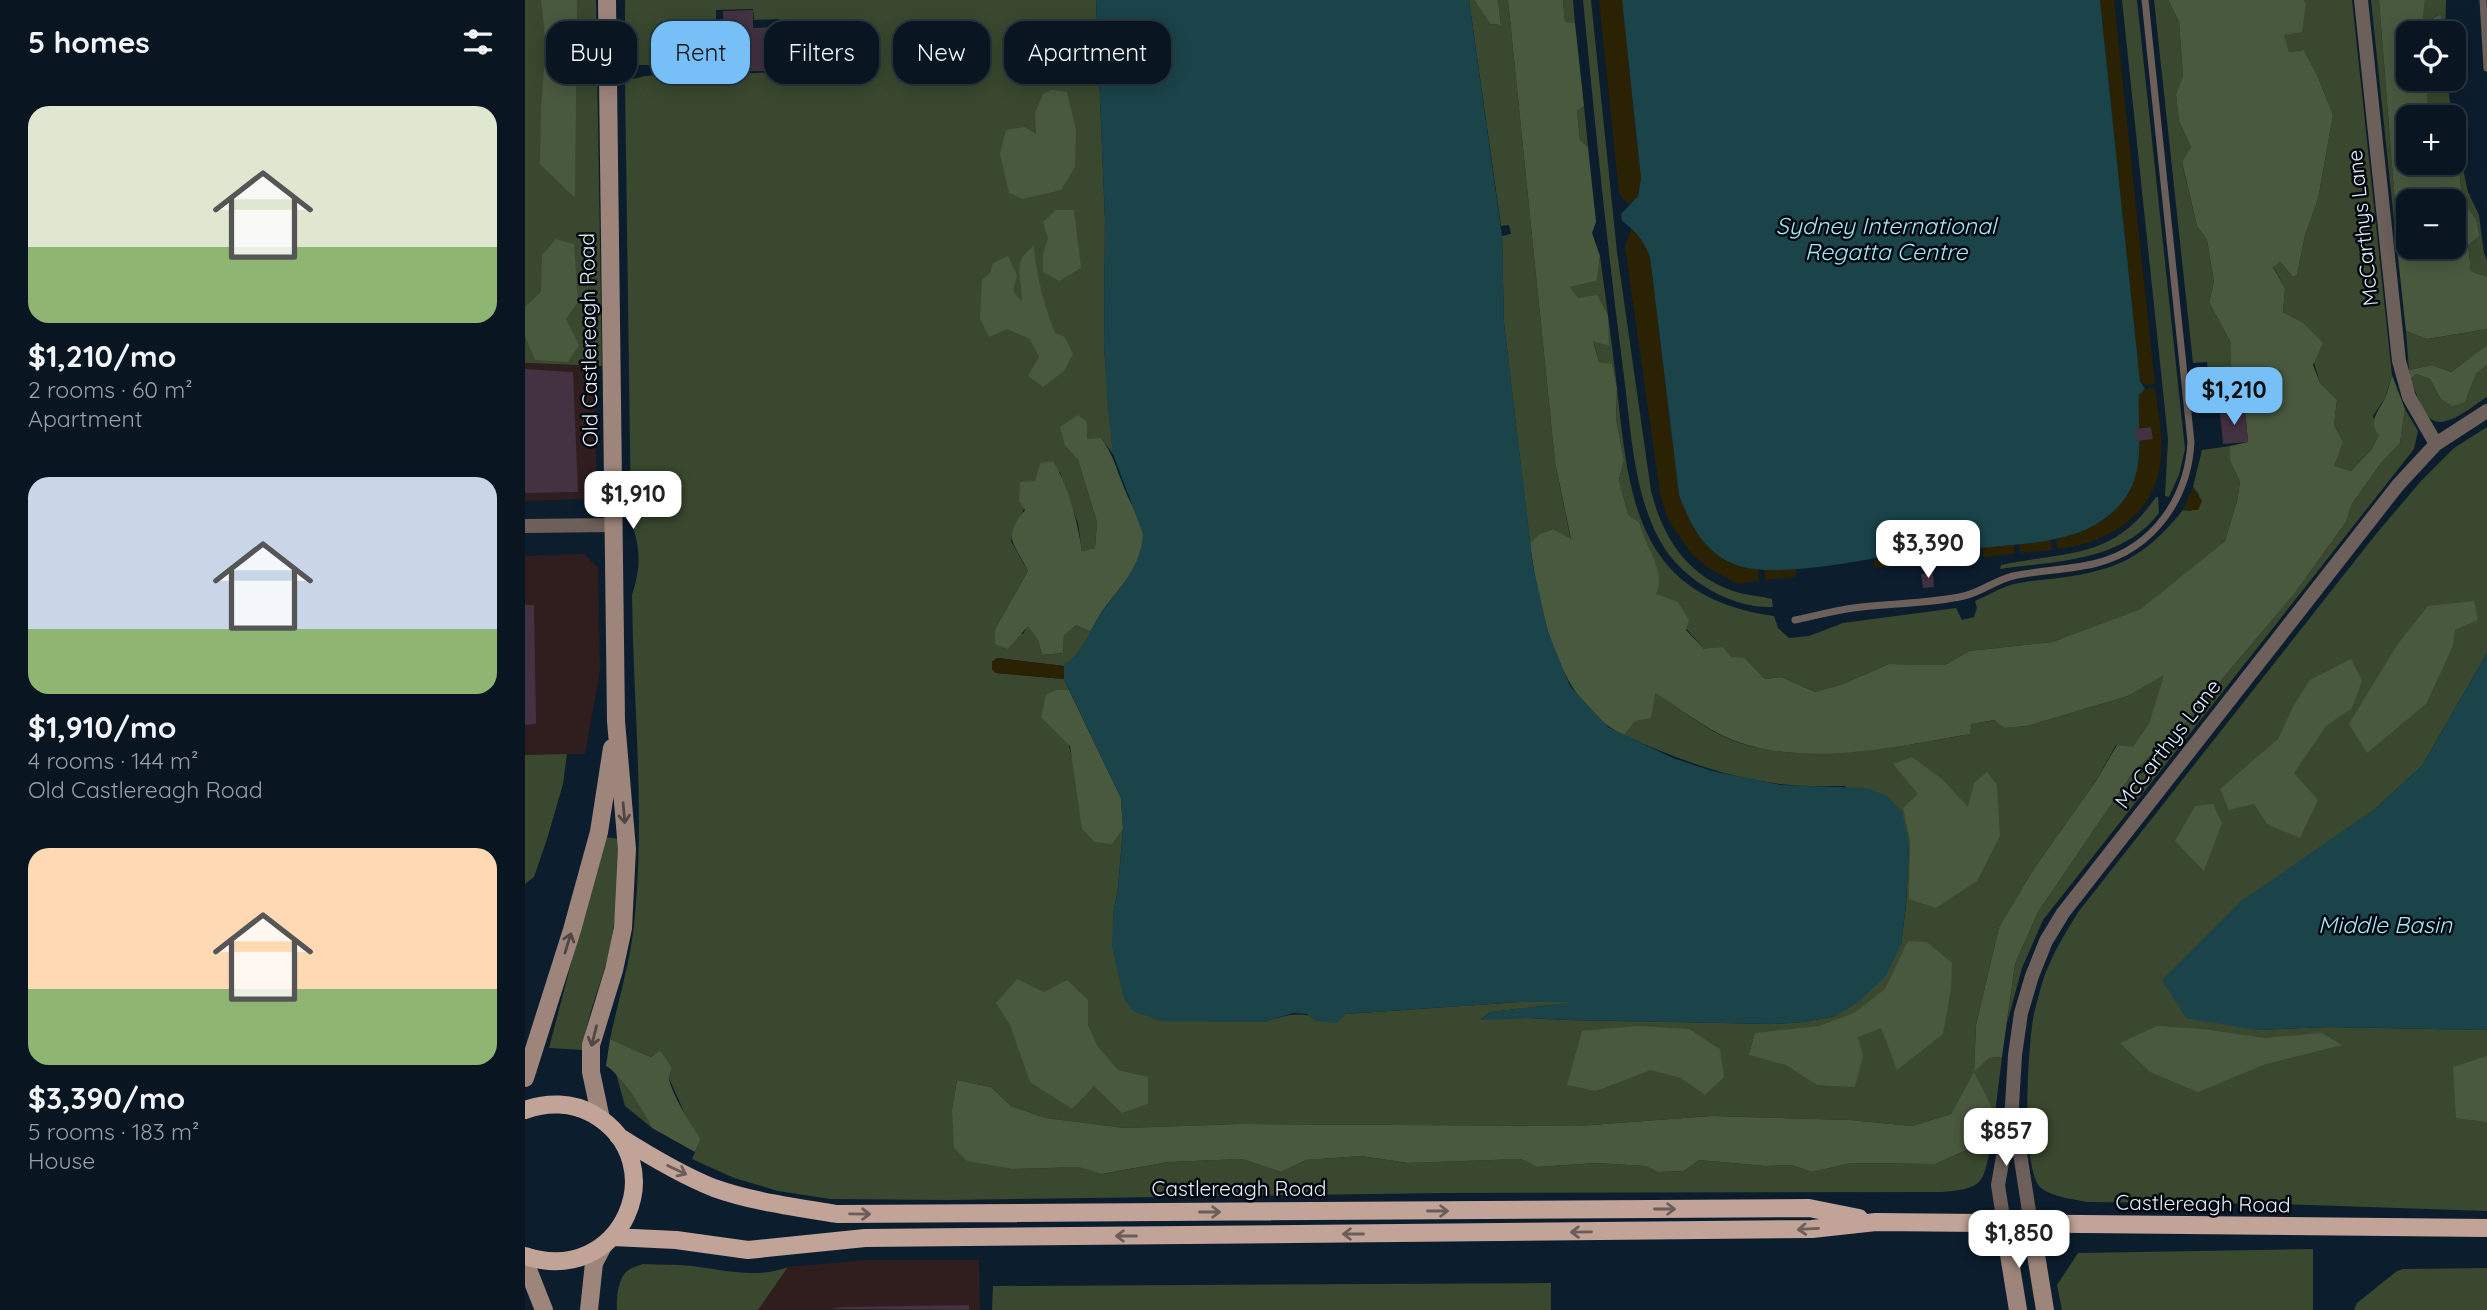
<!DOCTYPE html>
<meta charset="utf-8">
<style>
body{margin:0;font-family:Quicksand,sans-serif;background:#121f2a;color:#f1f3f6;height:100vh;display:flex;flex-direction:column;font-size:26px;white-space:nowrap}
*{box-sizing:border-box;margin:0}
p{font-size:23px;color:#999fa5}
.icon{flex:none;width:38px;height:38px;fill:none;stroke:currentColor;stroke-width:2;stroke-linecap:round;stroke-linejoin:round}
.map{position:relative;flex:1;overflow:hidden}
.drawer{display:flex;flex-direction:column;background:#091622;width:525px}
.drawer>*{flex:none}
.hud{position:absolute;left:21px;top:21px;width:665px;height:63px;display:flex;gap:14px}
.fabs{position:absolute;left:1871px;top:21px;display:grid;gap:14px}
.fabs a{display:grid;place-items:center;width:70px;height:70px;border-radius:14px;background:#091622;box-shadow:0 4px 18px #0003,0 0 0 2px #293540;font-size:35px}
.price{position:absolute;translate:-50% -60px;padding:0 16px;border-radius:14px;background:#fff;color:#222;font-size:23px;line-height:46px;filter:drop-shadow(0 2px 4px #0008)}
.price::after{content:'';position:absolute;left:50%;top:42px;width:21px;height:16px;margin-left:-10px;background:inherit;clip-path:polygon(0 0,100% 0,50% 100%)}
.price.on{background:#76c0f7;color:#111}
ul{padding:0;list-style:none}
li{display:grid;align-content:center;gap:14px;height:371px;padding:0 28px}
li span{display:grid;place-items:center;height:217px;border-radius:21px;color:#555}
li>.icon{margin-inline-start:auto}
span .icon{width:126px;height:126px;fill:#fffc;stroke-width:1}
li b{font-size:30px}
h2{display:flex;justify-content:space-between;align-items:center;height:84px;padding:0 28px;font-size:30px}
.pill{padding:0 24px;border-radius:21px;background:#091622;box-shadow:0 4px 18px #0003,0 0 0 2px #293540;font-size:24px;line-height:63px}
.pill.on{background:#76c0f7;color:#111}
main{display:flex;flex:1;min-height:0}
.map>svg:first-child{display:block}
</style>
<main>
<section class="drawer">
<h2>5 homes<svg class="icon" aria-label="filters" viewBox="0 0 24 24"><path d="M4 7h16M4 17h16"/><circle cx="9" cy="7" r="2"/><circle cx="15" cy="17" r="2"/></svg></h2>
<ul>
<li><span style="background:linear-gradient(#dfe7d0 65%,#8fb573 0)"><svg class="icon" aria-label="home" viewBox="0 0 24 24"><path d="M3 11l9-7 9 7M6 9v11h12V9"/></svg></span><div><b>$1,210/mo</b><p>2 rooms · 60 m²</p><p>Apartment</p></div></li>
<li><span style="background:linear-gradient(#c9d6e8 70%,#8fb573 0)"><svg class="icon" aria-label="home" viewBox="0 0 24 24"><path d="M3 11l9-7 9 7M6 9v11h12V9"/></svg></span><div><b>$1,910/mo</b><p>4 rooms · 144 m²</p><p>Old Castlereagh Road</p></div></li>
<li><span style="background:linear-gradient(#ffd9b3 65%,#8fb573 0)"><svg class="icon" aria-label="home" viewBox="0 0 24 24"><path d="M3 11l9-7 9 7M6 9v11h12V9"/></svg></span><div><b>$3,390/mo</b><p>5 rooms · 183 m²</p><p>House</p></div></li>
</ul>
</section>
<div class="map">
<svg width="1962" height="1310" viewBox="0 0 1962 1310">
<rect width="100%" height="100%" fill="#0c1d2d"/>
<!-- industrial -->
<path fill="#301d1e" d="M0,363L68,366L72,489L62,499L0,501Z
M59,554L73,568L75,671L60,754L0,755V556Z
M342,1260H454L455,1310H233L263,1267Z"/>
<!-- green -->
<path fill="#39482e" d="M0,0H71L77,366L0,363Z
M100,0H571L580,220L579,348L588,454L576,438L540,446L553,460L572,522L570,548L557,551L553,524L535,472L510,481L486,541L503,571L470,629L498,634L503,625L513,640L517,655L538,653L539,636L551,625L566,632L552,655L539,666L472,658L467,662V669L471,673L539,679L544,690H531L549,767L586,843L598,829L593,888L588,915L738,1022C772,1012 777,1012 811,1023L820,1014L995,1002L1060,1001L966,1012L956,1019L1003,1018L1044,1020L1249,1024L1279,1022L1310,1016L1376,945L1381,905L1384,844L1320,786C1299,786 1276,787 1255,784C1199,777 1149,758 1099,735L1130,693C1153,707 1177,727 1202,738C1270,768 1374,747 1445,734V724L1471,720L1479,728L1502,726L1603,696L1640,674L1624,723L1608,748L1591,745L1571,781L1508,870L1474,927L1451,1025L1449,1071L1464,1058L1477,1057L1470,1113L1449,1073L1426,1114L1387,1126L1325,1120L1186,1116L1053,1126L715,1124L600,1128L521,1118L486,1106L466,1087L432,1080L427,1109L488,1169L553,1167L578,1174L643,1162L717,1159L756,1172L781,1160L836,1156L883,1163L996,1159L1012,1167L1071,1163L1120,1166L1133,1172L1159,1171L1174,1160L1240,1166L1267,1165L1287,1172L1326,1163L1410,1164L1467,1139C1458,1180 1463,1189 1416,1192L919,1193L423,1200L305,1199L253,1191L209,1178L167,1159L176,1139L166,1128L144,1078L147,1067L135,1050L126,1057L85,1039C94,997 107,957 110,914C120,808 108,702 107,595C116,566 116,550 106,521L100,81L120,76L155,73L175,76L249,72V56L255,55L254,19L229,20L228,9L191,10V34L173,35V59L155,65H100Z
M944,0H949L965,24L976,25L973,0H983L1030,462L1046,541L1028,529L1014,534L1005,543L979,323L977,236L986,234L984,225L976,226Z
M1038,0H1048L1050,23H1040Z
M1058,0H1066L1092,252L1126,491C1138,539 1164,579 1215,593C1226,596 1237,596 1247,599L1248,607C1208,609 1162,582 1140,549C1108,500 1106,426 1098,369C1082,246 1070,123 1058,0Z
M1597,0H1612L1660,449L1654,475L1644,497L1640,496L1643,439Z
M1629,0H1643L1654,22L1658,76L1651,94L1654,121L1666,147L1657,163L1672,226L1682,240L1689,282L1684,302L1706,343V372L1700,390L1704,408L1713,409L1687,412L1682,362L1668,363Z
M1779,0H1827L1867,375L1860,398L1848,416L1854,435L1846,450L1826,471L1808,466L1818,442L1809,425L1812,400L1795,383L1777,322L1758,312L1760,288L1748,266L1755,262L1768,277L1772,275L1780,235L1793,199L1808,115L1793,77L1779,50L1764,52L1758,35L1781,3Z
M1846,0H1854L1872,230H1870Z
M1900,0H1921L1920,33H1917L1916,14L1896,24Z
M1901,79H1922L1927,117H1904Z
M1059,106L1063,147L1055,140L1052,111Z
M1929,126L1943,192L1954,215L1959,253L1962,260V277L1946,271L1943,245L1951,219L1937,200L1934,168L1919,163H1928Z
M1075,256C1081,300 1087,344 1092,388C1104,503 1114,597 1249,616L1253,628L1264,638L1284,636L1318,623L1431,608L1437,620L1449,617L1452,608L1450,601C1462,596 1473,589 1485,585C1500,581 1518,580 1534,578C1593,570 1620,557 1658,510L1666,511L1674,495L1668,487L1677,450L1705,446V461L1715,482L1712,501L1700,541L1617,609L1527,642L1444,651L1420,665L1364,664L1318,684L1290,692L1256,677L1240,679L1220,658H1206L1179,649L1131,594V565L1117,538L1115,523L1103,514L1094,480L1099,460L1091,419L1092,388L1087,365L1074,362L1068,340L1084,346L1044,287L1072,281Z
M1962,329V345L1926,372L1907,365L1884,370L1881,331L1903,339Z
M1962,365V397C1947,406 1917,434 1903,416C1895,407 1891,391 1885,380L1891,374L1905,379L1915,398L1940,402L1951,374Z
M1880,409L1893,431L1889,449L1518,920L1497,968L1482,1023L1490,964L1513,912L1609,771L1659,724L1770,593L1821,522L1827,504L1856,463L1875,443Z
M1962,427V653L1897,766L1851,808L1731,1030L1804,1027L1962,1030V1211L1757,1204L1562,1202C1548,1199 1527,1197 1516,1188C1495,1170 1503,1041 1509,1014C1512,1002 1515,989 1519,977C1528,953 1540,933 1554,911L1851,534L1896,481L1929,448Z
M1631,497H1633L1634,513C1597,562 1530,561 1475,569L1476,565C1542,551 1588,560 1631,497Z
M42,754L38,784L22,839L9,877L0,884V755Z
M79,837L95,839C93,876 93,914 84,951C77,984 61,1016 58,1050L24,1048Z
M90,1070C102,1090 119,1107 127,1128L100,1106Z
M1788,1249V1310H1537L1532,1285L1553,1253Z
M118,1264C134,1265 151,1264 167,1266C199,1270 231,1279 263,1267L233,1310H92C91,1299 93,1279 102,1271C105,1268 113,1266 118,1264Z
M1962,1268V1310H1829L1832,1303L1872,1271L1878,1269Z
M1026,1283V1310H467L468,1286Z"/>
<!-- forest -->
<path fill="#49593e" fill-rule="evenodd" d="M16,0H52L50,198L15,164L16,107L21,46Z
M949,0H973L976,25L965,24Z
M983,0H1038L1040,22L1050,23L1059,106L1052,111L1055,140L1063,147L1071,222L1067,233L1075,256L1072,281L1045,287L1053,298L1072,295L1083,316L1084,346L1068,341L1074,362L1087,364L1092,388L1091,419L1099,460L1094,480L1103,514L1115,523C1119,547 1142,570 1131,594L1153,602L1164,620L1161,630L1179,649L1198,647L1206,657L1220,658L1240,679L1256,677L1290,692L1318,684L1364,664L1420,665L1444,651L1527,642L1616,609L1700,541L1712,501L1715,482L1705,461V446L1723,442L1720,411L1704,408L1700,390L1706,372V343L1684,302L1689,282L1682,240L1672,226L1657,162L1666,147L1654,121L1651,94L1658,76L1654,22L1643,0H1779L1781,3L1777,32L1759,35L1764,52L1779,50L1793,77L1808,115L1793,199L1780,235L1772,275L1768,277L1755,262L1748,267L1760,288L1758,312L1777,322L1798,343L1788,365L1795,383L1812,400L1809,425L1818,442L1809,466L1826,471L1846,450L1854,435C1842,421 1854,411 1860,398C1863,391 1865,382 1867,375L1880,409L1875,443L1856,463L1827,504L1821,522L1770,593L1659,724L1609,771L1513,912L1490,964L1477,1057L1464,1058L1449,1072L1470,1113L1467,1139L1410,1164L1326,1163L1287,1172L1267,1165L1240,1166L1174,1160L1159,1171L1133,1172L1120,1166L1071,1163L1012,1167L996,1159L883,1163L836,1156L781,1160L756,1172L717,1159L643,1162L577,1174L553,1167L488,1169L442,1161L429,1148L427,1109L432,1080L466,1087L486,1106L521,1118L600,1128L715,1124L1053,1126L1186,1116L1325,1120L1387,1126L1426,1114L1449,1072L1451,1025L1474,927L1508,870L1571,781L1592,745L1608,747L1624,723L1639,675L1603,696L1502,726L1479,728L1470,720L1446,724L1445,734C1371,747 1275,769 1203,738C1180,728 1152,707 1130,693L1126,718L1110,721L1099,735C1032,703 1014,609 1005,543L1014,534L1028,529L1046,539L1030,462Z
M1854,0H1900L1897,24L1916,14L1917,33H1883V79H1901L1904,117H1883V163H1919L1934,168L1937,200L1951,219L1954,236L1943,245L1946,271L1962,277V329L1902,339L1881,331L1870,230L1872,229ZM1883,201H1928V247H1883Z
M527,90L542,92L551,130L550,167L536,190L498,199L484,193L475,154L481,130L500,127L511,134L510,113L518,94Z
M531,210H549L556,268L534,281L518,272V254L523,238L518,222Z
M31,239L49,244L53,302L41,319L54,345L43,362L10,360L0,336V307L16,292L17,255Z
M509,246C511,276 519,304 530,333L540,337L548,354L539,371L518,387L503,376L514,357L505,339L482,329L464,337L455,318L457,280L465,273L468,263L483,256L492,275L488,291L497,302C497,277 486,261 509,246Z
M1962,345V365L1951,374L1940,402L1927,406L1915,398L1905,379L1891,374L1885,380L1884,370L1907,365L1926,372Z
M553,415L562,422V439L576,438C590,457 592,472 601,492C606,506 616,518 618,532C622,564 592,589 576,613C572,619 569,626 566,632L551,625L539,636L538,653L517,655L513,640L503,626L483,649L470,644V629L503,571C490,543 476,539 500,510L494,501L495,482L510,481L515,463L528,461C544,487 552,520 557,551L570,548L572,522L553,460L540,446L535,427Z
M1949,601L1953,620L1930,630L1928,646L1901,704L1842,753L1824,724L1872,645L1903,606Z
M1826,659L1837,681L1827,708L1801,726L1769,773L1793,800L1775,838L1742,824L1729,804L1704,810L1695,789L1753,739L1769,705L1785,680Z
M531,690H544L596,798L598,829L587,844L570,842L557,829L545,746L516,717L521,695Z
M1387,757L1417,779L1443,807L1449,783L1462,772L1472,785L1475,836L1452,881L1411,908L1384,899L1385,840L1378,808L1393,794L1368,764Z
M1688,804L1697,823L1679,871L1650,841L1670,806Z
M1383,941L1402,942L1427,963L1426,989L1418,1034L1372,1070L1356,1028L1333,1037L1338,1056L1330,1087L1292,1085L1261,1065L1224,1055L1230,1033L1294,1026L1329,1013L1360,989Z
M492,979L519,992L542,980L563,1000V1025L573,1047L593,1070L623,1077V1104L597,1113L569,1086L547,1109L505,1082L485,1025L471,1003Z
M1111,1026L1164,1029L1195,1049L1199,1077L1180,1095L1156,1078L1126,1070L1071,1091L1042,1085L1057,1031Z
M1632,1026L1678,1029L1740,1038L1797,1033L1817,1045L1741,1064L1673,1092L1625,1072L1595,1043Z
M85,1039L126,1057L135,1050L147,1067C147,1068 144,1077 144,1078C145,1091 168,1129 176,1139L170,1152L127,1128C121,1114 94,1072 81,1066Z
M1962,1056V1122L1931,1118L1928,1067Z"/>
<!-- sand -->
<path fill="#2a2202" d="M1074,0H1097L1116,179L1113,196L1104,205L1094,193Z
M1575,0H1589L1630,384L1620,385L1615,381Z
M1107,228L1121,245L1125,257L1154,495L1218,567L1233,569L1234,581L1213,584L1183,568L1166,553L1143,520L1135,494L1100,246Z
M1630,388C1633,410 1638,435 1636,458C1632,514 1583,544 1532,549L1531,539C1587,525 1614,499 1615,440L1628,438L1626,427L1614,428V394L1620,389Z
M1668,487L1677,501L1673,510H1658Z
M1526,540L1527,550L1495,553L1494,543Z
M1489,544L1490,554L1458,557V547Z
M1433,547L1440,550L1453,548L1454,558L1423,561L1421,550Z
M1362,556H1380L1381,565L1350,568L1348,560Z
M1271,568V577L1240,580L1239,569Z
M472,658L539,666V679L471,673L467,669V662Z"/>
<!-- water -->
<path fill="#1a434a" d="M571,0H944L977,236L979,323L1008,566L1023,632L1045,686L1083,727L1148,758L1187,771L1256,785L1342,788L1362,796L1377,811L1384,844L1381,905L1376,945L1360,977L1332,1003L1310,1016L1279,1022L1249,1024L1044,1020L1003,1018L955,1020L966,1012L1048,1002H995L820,1014L812,1023L791,1021L782,1014L769,1013L738,1022L636,1021L608,1011L599,999L587,947L588,915L593,888L598,829L596,798L539,679V666C561,649 562,632 577,612C595,587 616,567 618,534L588,454L583,410L579,348L580,220Z
M1097,0H1575L1615,381L1620,389L1614,395C1612,436 1624,477 1590,510C1579,520 1564,530 1549,534C1516,545 1478,545 1444,549C1439,550 1435,547 1429,548C1414,551 1398,555 1382,556C1375,556 1368,555 1361,556C1324,563 1254,576 1218,567C1182,558 1166,527 1154,495L1125,257C1119,241 1111,231 1097,221L1096,214L1113,196L1116,179Z
M1962,653V1030L1804,1027L1731,1030L1661,1018L1637,980L1715,902L1851,808L1897,766Z"/>
<!-- building -->
<path fill="#443142" d="M228,10V28L247,27L248,71H224L223,52L188,53L187,37L199,36L198,11Z
M0,369L48,372L53,492L0,493Z
M1720,410L1723,442L1698,444L1695,413Z
M1626,427L1628,439L1612,441L1610,429Z
M1408,573L1409,587L1398,588L1396,574Z
M0,605H9L11,724L0,725Z
M444,1305V1310L306,1309L317,1307Z"/>
<g fill="none" stroke-linecap="round" stroke-linejoin="round">
<!-- lane -->
<path stroke="#6d5f59" stroke-width="7" d="M1958,0L1962,68
M1270,620C1289,616 1308,611 1328,608C1364,603 1403,604 1439,596C1456,592 1471,580 1488,576C1516,570 1545,570 1572,563C1629,548 1663,498 1666,442L1620,0"/>
<!-- street -->
<path stroke="#6d5f59" stroke-width="14" d="M1836,0L1874,361L1884,397L1911,444
M0,526L88,525
M1489,1115L1506,1224
M1479,1224L1473,1185L1487,1106L1490,1055L1496,1013L1507,976L1521,941L1538,913L1873,485L1911,444L1962,411"/>
<!-- secondary -->
<path stroke="#9d857c" stroke-width="18" d="M0,1078L47,930L74,832L87,748
M76,1119L66,1072V1045L89,970L98,928L102,849L91,721L82,0
M1479,1224L1493,1310
M1506,1224L1520,1310
M0,1262L19,1310
M64,1310L69,1263L78,1246"/>
<!-- primary -->
<path stroke="#c1a397" stroke-width="18" d="M0,1110C22,1102 47,1102 68,1114C151,1162 97,1288 0,1256
M93,1136C123,1155 156,1175 189,1188C228,1202 271,1207 312,1214L1284,1208L1334,1218
M88,1237L151,1240L223,1250L340,1238L1287,1229L1351,1222L1962,1228"/>
</g>
<!-- one-way arrows -->
<defs><path id="oneway-shaft" d="M-6 0H5M1.5-3L5.5 0L1.5 3" fill="none" stroke-width="1.6" stroke-linecap="round" stroke-linejoin="round" transform="scale(1.75)"/></defs>
<g stroke="#504645">
<use href="#oneway-shaft" transform="translate(99 813) rotate(85)"/>
<use href="#oneway-shaft" transform="translate(43 943) rotate(-73)"/>
<use href="#oneway-shaft" transform="translate(69 1036) rotate(104)"/>
</g>
<g stroke="#6b5d59">
<use href="#oneway-shaft" transform="translate(152 1170) rotate(26)"/>
<use href="#oneway-shaft" transform="translate(1140 1209)"/>
<use href="#oneway-shaft" transform="translate(913 1211)"/>
<use href="#oneway-shaft" transform="translate(685 1212)"/>
<use href="#oneway-shaft" transform="translate(335 1214) rotate(1)"/>
<use href="#oneway-shaft" transform="translate(1283 1229) rotate(177)"/>
<use href="#oneway-shaft" transform="translate(1056 1232) rotate(179)"/>
<use href="#oneway-shaft" transform="translate(828 1234) rotate(180)"/>
<use href="#oneway-shaft" transform="translate(601 1236) rotate(180)"/>
</g>
<g text-anchor="middle" stroke-width="5" stroke-linejoin="round" paint-order="stroke">
<!-- street labels -->
<g font-size="21" fill="#e3eefa" stroke="#02070e">
<text transform="translate(1838 228) rotate(-96)" y="7">McCarthys Lane</text>
<text transform="translate(64 340) rotate(-91)" y="7">Old Castlereagh Road</text>
<text transform="translate(1643 744) rotate(-52)" y="7">McCarthys Lane</text>
<text x="714" y="1196">Castlereagh Road</text>
<text transform="translate(1678 1204) rotate(1)" y="7">Castlereagh Road</text>
</g>
<!-- water labels -->
<g font-size="23" font-style="italic" fill="#9feaf8" stroke="#02070e">
<text x="1361" y="234">Sydney International<tspan x="1361" dy="26">Regatta Centre</tspan></text>
<text x="1860" y="933">Middle Basin</text>
</g>
</g>
</svg>
<div class="fabs">
<a><svg class="icon" aria-label="locate" viewBox="0 0 24 24"><circle cx="12" cy="12" r="6"/><path d="M12 2v4M12 18v4M2 12h4M18 12h4"/></svg></a>
<a>+</a>
<a>−</a>
</div>
<b class="price on" style="left:1709px;top:427px">$1,210</b>
<b class="price" style="left:108px;top:531px">$1,910</b>
<b class="price" style="left:1403px;top:580px">$3,390</b>
<b class="price" style="left:1481px;top:1168px">$857</b>
<b class="price" style="left:1494px;top:1270px">$1,850</b>
<div class="hud">
<a class="pill">Buy</a>
<a class="pill on">Rent</a>
<a class="pill">Filters</a>
<a class="pill">New</a>
<a class="pill">Apartment</a>
</div>
</div>
</main>
